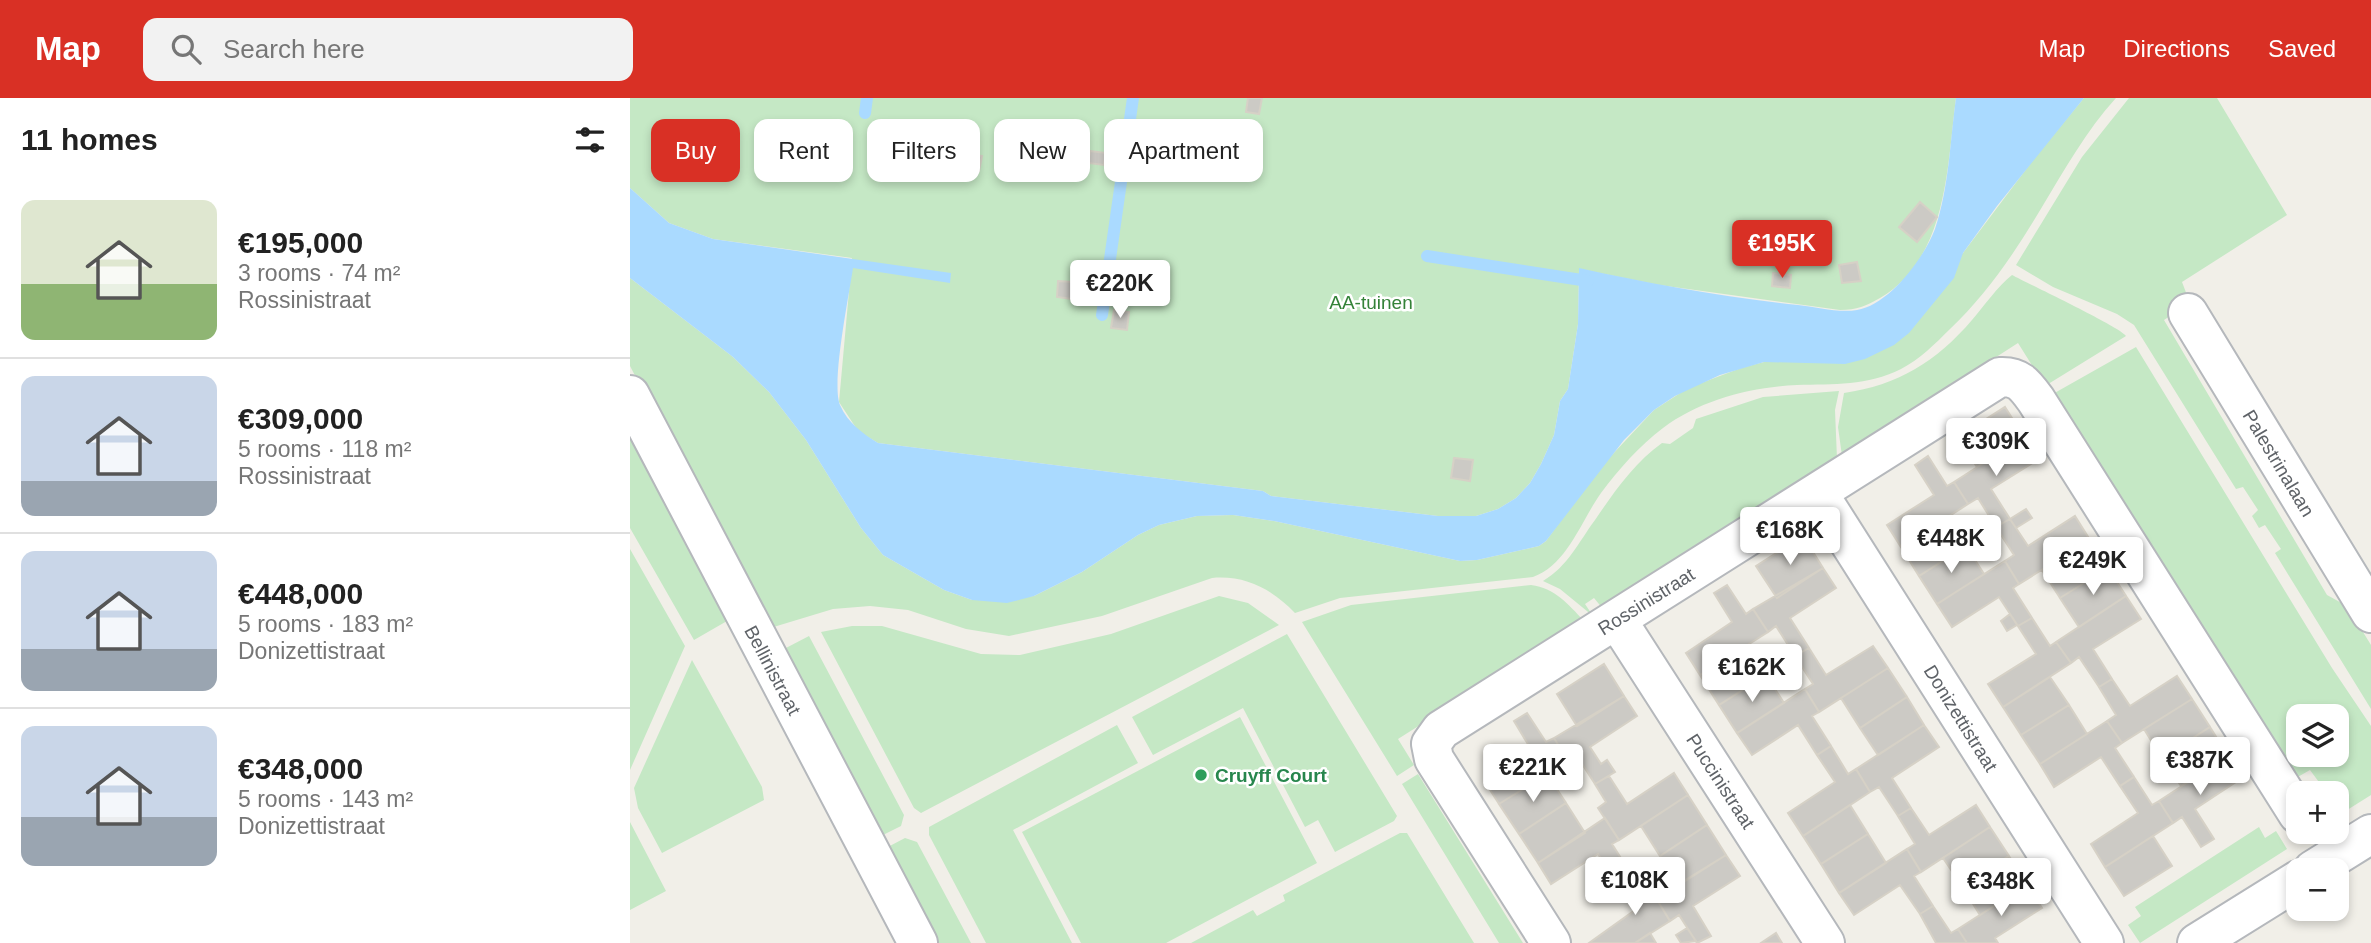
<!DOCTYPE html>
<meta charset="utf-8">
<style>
body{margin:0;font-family:Helvetica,sans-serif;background:#f2f2f2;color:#222;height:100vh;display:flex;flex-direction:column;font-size:26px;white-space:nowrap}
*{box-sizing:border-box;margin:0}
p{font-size:23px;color:#767676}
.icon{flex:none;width:38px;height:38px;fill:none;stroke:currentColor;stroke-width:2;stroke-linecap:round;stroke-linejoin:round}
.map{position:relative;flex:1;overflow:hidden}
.sheet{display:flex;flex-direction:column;background:#fff;width:630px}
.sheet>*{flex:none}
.hud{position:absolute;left:21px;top:21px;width:665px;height:63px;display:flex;gap:14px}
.fabs{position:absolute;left:1656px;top:606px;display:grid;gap:14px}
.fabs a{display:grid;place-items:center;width:63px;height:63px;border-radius:14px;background:#fff;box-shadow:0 4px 10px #0003;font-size:35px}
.price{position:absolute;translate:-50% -60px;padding:0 16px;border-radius:7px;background:#fff;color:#222;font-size:23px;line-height:46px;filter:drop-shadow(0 2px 4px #0008)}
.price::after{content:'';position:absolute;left:50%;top:42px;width:21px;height:16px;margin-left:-10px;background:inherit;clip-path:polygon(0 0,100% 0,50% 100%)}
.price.active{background:#d93025;color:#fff}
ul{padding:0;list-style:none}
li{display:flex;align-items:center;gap:21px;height:175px;padding:0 21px}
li+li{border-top:2px solid #e0e0e0}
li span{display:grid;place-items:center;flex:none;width:196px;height:140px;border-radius:14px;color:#555}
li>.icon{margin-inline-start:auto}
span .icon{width:84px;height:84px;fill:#fffc;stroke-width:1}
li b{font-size:30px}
h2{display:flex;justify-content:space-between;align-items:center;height:84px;padding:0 21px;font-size:30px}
.pill{padding:0 24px;border-radius:14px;background:#fff;box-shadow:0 4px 10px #0003;font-size:24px;line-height:63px}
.pill.active{background:#d93025;color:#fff}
header{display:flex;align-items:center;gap:42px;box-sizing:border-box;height:98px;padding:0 35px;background:#d93025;color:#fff}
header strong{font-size:33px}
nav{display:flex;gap:38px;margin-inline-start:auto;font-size:24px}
.search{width:490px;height:63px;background:#f2f2f2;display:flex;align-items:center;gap:18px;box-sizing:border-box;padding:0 24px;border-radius:14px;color:#767676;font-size:26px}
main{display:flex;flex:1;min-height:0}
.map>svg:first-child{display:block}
</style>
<header>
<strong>Map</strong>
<div class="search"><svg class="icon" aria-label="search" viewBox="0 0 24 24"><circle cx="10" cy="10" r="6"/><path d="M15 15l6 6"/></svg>Search here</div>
<nav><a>Map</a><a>Directions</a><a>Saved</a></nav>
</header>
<main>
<section class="sheet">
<h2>11 homes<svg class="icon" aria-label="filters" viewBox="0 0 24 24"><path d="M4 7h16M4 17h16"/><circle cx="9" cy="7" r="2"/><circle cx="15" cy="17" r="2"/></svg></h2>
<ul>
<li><span style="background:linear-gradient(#dfe7d0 60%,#8fb573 0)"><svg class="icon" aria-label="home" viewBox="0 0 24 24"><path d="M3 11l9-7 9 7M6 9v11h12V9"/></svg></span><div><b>€195,000</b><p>3 rooms · 74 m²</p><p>Rossinistraat</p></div></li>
<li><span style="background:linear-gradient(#c9d6e8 75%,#9aa5b1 0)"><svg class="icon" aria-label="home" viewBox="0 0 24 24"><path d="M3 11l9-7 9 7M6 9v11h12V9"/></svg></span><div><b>€309,000</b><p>5 rooms · 118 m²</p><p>Rossinistraat</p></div></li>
<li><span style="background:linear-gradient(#c9d6e8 70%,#9aa5b1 0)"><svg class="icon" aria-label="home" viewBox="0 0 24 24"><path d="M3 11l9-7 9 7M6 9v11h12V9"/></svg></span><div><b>€448,000</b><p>5 rooms · 183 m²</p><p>Donizettistraat</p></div></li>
<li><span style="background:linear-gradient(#c9d6e8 65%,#9aa5b1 0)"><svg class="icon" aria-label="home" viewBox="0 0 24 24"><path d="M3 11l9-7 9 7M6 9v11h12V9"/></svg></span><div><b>€348,000</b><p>5 rooms · 143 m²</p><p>Donizettistraat</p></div></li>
</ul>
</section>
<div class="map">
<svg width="1741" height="845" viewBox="0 0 1741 845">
<rect width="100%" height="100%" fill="#f1efe8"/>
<!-- green -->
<path fill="#c5e8c5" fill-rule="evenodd" d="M0,0H1326C1317,68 1318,160 1250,200C1236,208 1227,212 1210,212L1029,187L949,171L948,226L938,291L930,303L924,337L911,366L900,385L886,400L868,411L846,418H808L641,398L633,393L248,345L228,333L209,304L222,160L83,141L39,125L0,90Z
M1454,0H1486C1456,33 1435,71 1412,109C1386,153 1357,196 1320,231C1305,246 1290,261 1271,271C1237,288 1204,286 1167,287C1121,289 1070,302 1033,330C1009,348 989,371 971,395C951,423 937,467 903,479L710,500L665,515C642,491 615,477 582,480L472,518L379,538L336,531L278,512L240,508L203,511L137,531L0,268V180L103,259L139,294L176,342L231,430L253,457L314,492L342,502L404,498L452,474L508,437L529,427L567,418L603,417L644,423L830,463L847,462L909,448L916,443L966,374L1024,312L1058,290L1111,270L1134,264L1172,263L1333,155L1406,58Z
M1499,0H1587L1657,117L1552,184L1560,205L1534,222L1697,497L1717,508L1741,547V611L1645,455L1651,451L1635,427L1629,430L1622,418L1628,412L1613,389L1606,391L1504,227L1487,216L1423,189L1386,167L1452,59Z
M1382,177C1399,186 1492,230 1496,238L1415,288L1388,245L1212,358L1208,329L1214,295C1268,287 1306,264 1342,222C1355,207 1367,189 1382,177Z
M1506,249L1702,570L1741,628V697L1706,719V695H1689L1694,691L1680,672L1666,680L1421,297ZM1668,618H1706V656H1668Z
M1209,293L1205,312L1207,361L973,511L964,500L955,506L963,518L930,491L913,483C938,468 948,445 965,422C984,394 1005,364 1032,345L1040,346L1063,330L1066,321L1133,299Z
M0,337L97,523L64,542L0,430Z
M0,451L55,548L0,672Z
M901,487C925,490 938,506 954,523L768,641L784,667L767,678L672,524L721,507Z
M589,498L618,505L649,527L291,715L284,710L191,534L222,528H252L351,556L390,557L481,536Z
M657,536L767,718L764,723L705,754L688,722L675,729L613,610L523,657L502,619Z
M179,538L274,717L271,728L247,740L154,551Z
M62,562L132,689L134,702L32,755L8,710L4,690Z
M610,619L687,765L536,845H451L392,734Z
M487,627L508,665L383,732L442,845H356L299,737V729Z
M788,676L893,845H869L772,686Z
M0,724L36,793L0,812Z
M1629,729L1635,740L1646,733L1657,751L1510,845L1498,827L1511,818L1505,809Z
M770,735H777L844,845H561L623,812L627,818L655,803L653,797Z
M275,740L287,744L341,845H303L254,751Z"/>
<!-- water -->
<path fill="#aadaff" d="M1326,0H1454L1367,108L1333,155L1324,180L1279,235L1264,247L1235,261L1215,266L1134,264L1090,277L1045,298L1024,312L994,342L916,443L909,448L847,462L830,463L644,423L603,417L567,418L529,427L508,437L452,474L404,498L377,505L342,502L314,492L253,457L231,430L176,342L139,294L103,259L0,180V90L39,125L83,141L321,175L320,185L223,170C219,198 201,285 210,307C218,325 232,335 248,345L633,393L641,398L808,418H846L868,411L886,400L900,385L911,366L924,337L930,303L938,291L948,226L949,170C1022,186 1094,199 1168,207C1186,209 1209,215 1227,212C1259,207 1294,160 1305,131C1319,90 1320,43 1326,0Z"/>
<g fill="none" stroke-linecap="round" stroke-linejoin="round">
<!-- stream -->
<path stroke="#aadaff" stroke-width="12" d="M235,15L237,0
M797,158L958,183
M472,217L503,0"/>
</g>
<!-- building -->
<path fill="#cccac5" stroke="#d6d1c6" stroke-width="2" d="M618,0H632L629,16L616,14Z
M460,53L476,55L474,67L458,65Z
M336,55L352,58L349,73L340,71L335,64Z
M1290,104L1307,119L1287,144L1269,129Z
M1227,164L1231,183L1212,185L1209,167Z
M1143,175L1161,177L1160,190L1142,188Z
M428,183L443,184L442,201L427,199Z
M484,212L499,214L497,232L481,230Z
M1375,309L1394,339L1347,369L1328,339Z
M1394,339L1409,361L1361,391L1380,421L1366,429L1348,400L1338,406L1324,384Z
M1298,358L1317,388L1324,384L1338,406L1271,449L1257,427L1304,397L1285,367Z
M824,360L843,362L840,383L821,380Z
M1396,411L1402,420L1386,430L1380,421Z
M1445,418L1460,442L1389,486L1375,463L1384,457L1366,429L1380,421L1398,448Z
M1318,419L1336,448L1289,478L1271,449Z
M1173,438L1193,470L1147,500L1126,468Z
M1460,442L1478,470L1430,500L1412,472Z
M1336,448L1354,476L1307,506L1289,478Z
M1375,463L1389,486L1383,490L1402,520L1388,528L1369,499L1322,529L1307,506Z
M1193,470L1206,490L1160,520L1179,550L1165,558L1146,528L1138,534L1123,511Z
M1478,470L1496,498L1449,529L1430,500Z
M1097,487L1116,516L1123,511L1138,534L1070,577L1056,555L1102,524L1084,495Z
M1496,498L1511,521L1463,551L1482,581L1469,589L1449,559L1441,565L1426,544Z
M1380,516L1387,527L1377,533L1371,523Z
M1402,520L1420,548L1426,544L1441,565L1373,609L1358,586L1406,556L1388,528Z
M1117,548L1136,577L1089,607L1070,577Z
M1243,548L1258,570L1189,614L1175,591L1183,586L1165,558L1179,550L1196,577Z
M974,566L994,598L947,628L927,596Z
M1258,570L1277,599L1230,630L1211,600Z
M1136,577L1154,605L1107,635L1089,607Z
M1547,578L1562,601L1492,645L1477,623L1486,617L1469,589L1482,581L1500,608Z
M1420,579L1439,607L1391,637L1373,609Z
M1175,591L1189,614L1182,618L1201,648L1187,657L1168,627L1122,657L1107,635Z
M994,598L1007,618L960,649L971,666L977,662L985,674L965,686L947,658L938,663L924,640Z
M1277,599L1294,627L1248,657L1230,630Z
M1562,601L1580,629L1532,660L1514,631Z
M1439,607L1457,636L1410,666L1391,637Z
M897,615L916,644L924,640L938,663L869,706L855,684L902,653L884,623Z
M1477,623L1492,645L1485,650L1504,679L1490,688L1471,659L1424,689L1410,666Z
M1294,627L1309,649L1262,680L1281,710L1268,718L1249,689L1240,694L1226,671Z
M1580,629L1598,658L1551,688L1532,660Z
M1201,648L1218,676L1226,671L1240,694L1173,738L1158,715L1205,684L1187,657Z
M1598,658L1612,680L1565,711L1584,741L1571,749L1552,719L1543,725L1529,703Z
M1044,675L1058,697L989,742L968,710L976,704L965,686L979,678L997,706Z
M917,676L936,705L889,736L869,706Z
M1504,679L1522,707L1529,703L1543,725L1475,769L1461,746L1508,715L1490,688Z
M1058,697L1077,727L1030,758L1011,728Z
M936,705L955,735L908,765L889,736Z
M1220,707L1238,736L1191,766L1173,738Z
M1346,707L1360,729L1291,774L1277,751L1285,746L1268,718L1281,710L1299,737Z
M975,720L989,742L982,746L1001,776L987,785L968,756L921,786L908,765Z
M1077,727L1096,757L1049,787L1030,758Z
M1360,729L1379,758L1332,788L1313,760Z
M1238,736L1256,765L1209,795L1191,766Z
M1523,738L1542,768L1494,798L1475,769Z
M1277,751L1291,774L1284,778L1303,808L1290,816L1270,787L1224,817L1209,795Z
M1096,757L1110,778L1063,808L1081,838L1067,845L1049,817L1040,823L1026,800Z
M1379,758L1397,787L1350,817L1332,788Z
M1001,776L1018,804L1026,800L1040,823L1005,845H959L1005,812L987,785Z
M1397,787L1412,810L1365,840L1368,845H1337L1328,831Z
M1303,808L1321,835L1328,831L1337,845H1306L1290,816Z
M1057,830L1066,843L1051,845L1046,837Z
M1020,835L1026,845H1005Z
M1146,835L1152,845H1131Z"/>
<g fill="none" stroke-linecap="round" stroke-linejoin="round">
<defs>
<path id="minor" d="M1558,215L1741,515
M0,297L288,845
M1188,395L1474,845
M987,522L1195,845
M1683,772L1741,736
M921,845L804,661L801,646L811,632L1370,279C1389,278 1395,287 1406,302L1668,716
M1567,845L1668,782"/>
</defs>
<!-- minor casing -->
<use href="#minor" stroke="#b5b8bc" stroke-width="42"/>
<!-- minor -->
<use href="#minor" stroke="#fff" stroke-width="38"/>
</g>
<!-- markers -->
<circle fill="#2e9e5b" stroke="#fff" stroke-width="2.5" cx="571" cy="677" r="7"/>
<g text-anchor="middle" stroke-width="5" stroke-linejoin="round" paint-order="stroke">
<!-- park labels -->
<g font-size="19" fill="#348238" stroke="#fff">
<text x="741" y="211">AA-tuinen</text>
</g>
<!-- street labels -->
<g font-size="19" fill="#5f6368" stroke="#fff">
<text transform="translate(1649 365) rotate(59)" y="7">Palestrinalaan</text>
<text transform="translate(1016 503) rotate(-32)" y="7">Rossinistraat</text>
<text transform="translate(143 572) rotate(62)" y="7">Bellinistraat</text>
<text transform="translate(1331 620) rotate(58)" y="7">Donizettistraat</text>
<text transform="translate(1091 683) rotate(57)" y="7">Puccinistraat</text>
</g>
<!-- leisure labels -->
<g font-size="19" font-weight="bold" fill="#27864d" stroke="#fff" text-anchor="start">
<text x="585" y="684">Cruyff Court</text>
</g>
</g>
</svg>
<div class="fabs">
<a><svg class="icon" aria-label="layers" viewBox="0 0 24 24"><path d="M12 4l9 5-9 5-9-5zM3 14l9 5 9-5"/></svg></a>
<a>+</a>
<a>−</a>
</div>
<b class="price active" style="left:1152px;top:182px">€195K</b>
<b class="price" style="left:490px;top:222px">€220K</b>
<b class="price" style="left:1366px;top:380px">€309K</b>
<b class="price" style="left:1160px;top:469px">€168K</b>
<b class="price" style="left:1321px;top:477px">€448K</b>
<b class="price" style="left:1463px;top:499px">€249K</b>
<b class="price" style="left:1122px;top:606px">€162K</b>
<b class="price" style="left:1570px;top:699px">€387K</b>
<b class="price" style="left:903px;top:706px">€221K</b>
<b class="price" style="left:1005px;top:819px">€108K</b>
<b class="price" style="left:1371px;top:820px">€348K</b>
<div class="hud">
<a class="pill active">Buy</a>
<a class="pill">Rent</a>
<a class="pill">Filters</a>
<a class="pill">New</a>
<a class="pill">Apartment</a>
</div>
</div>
</main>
